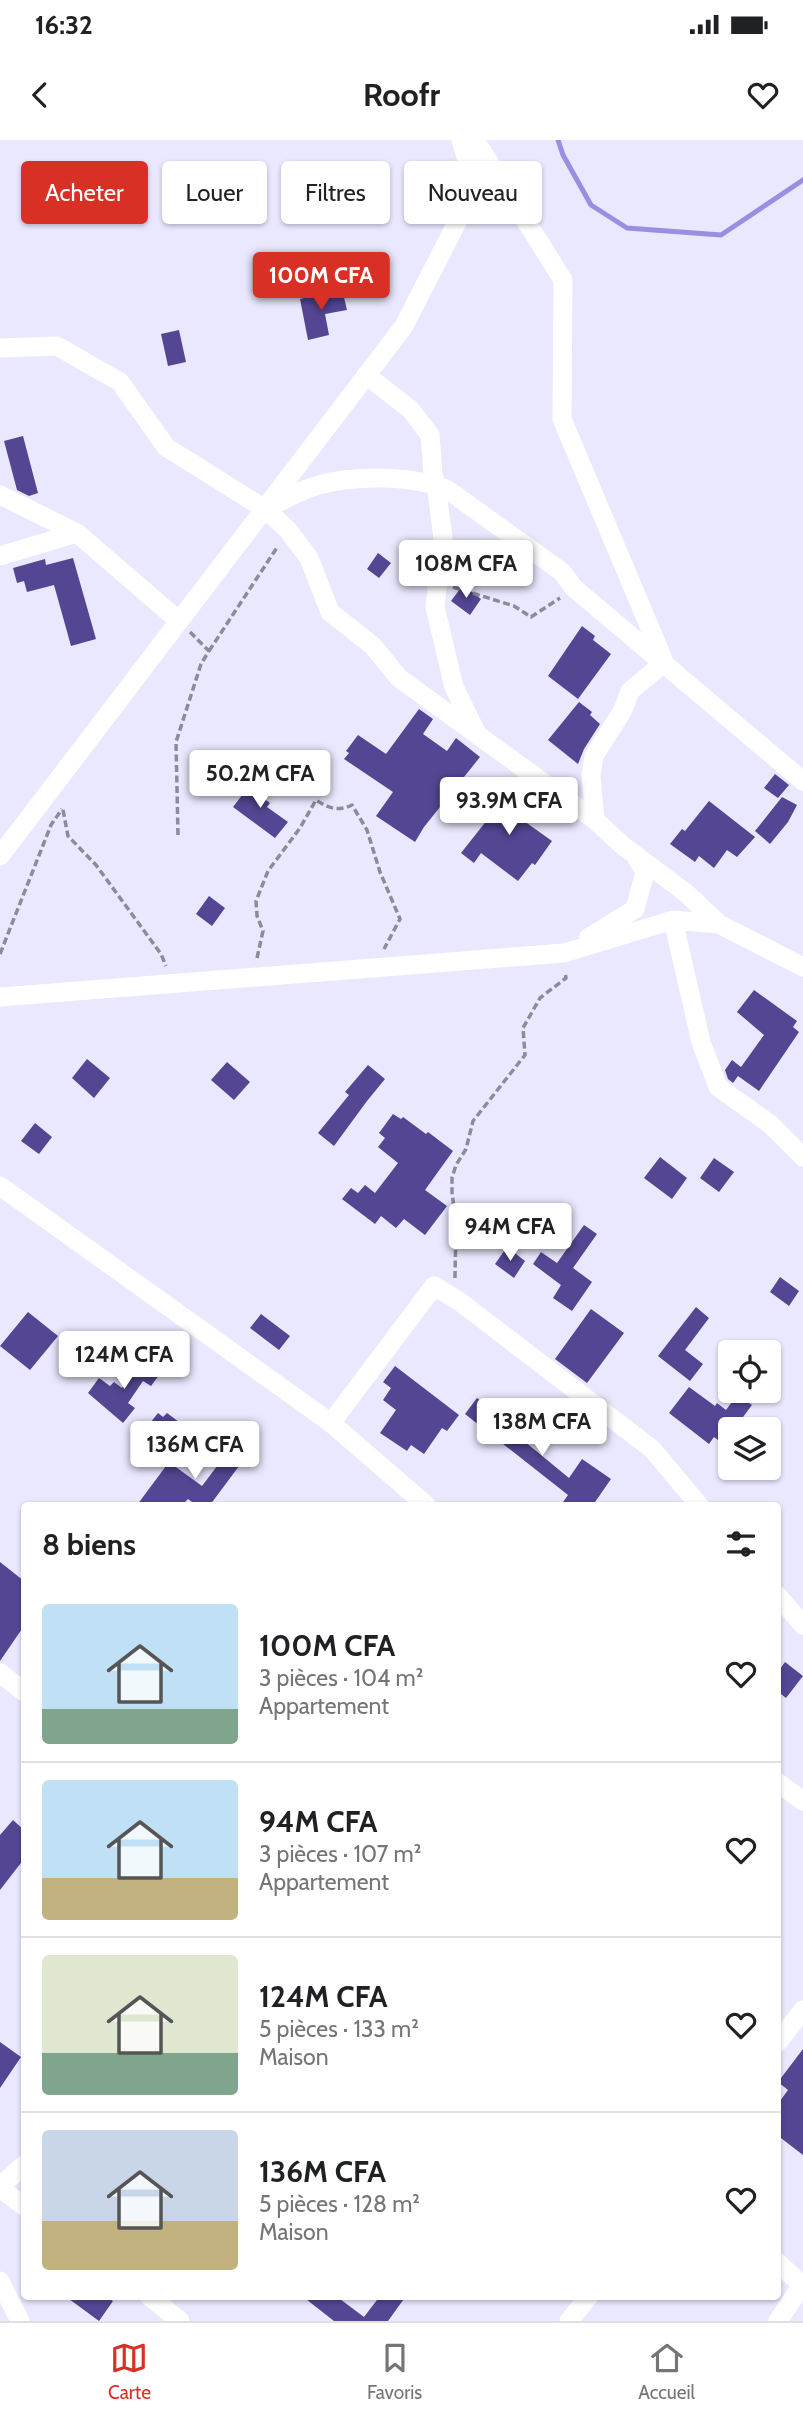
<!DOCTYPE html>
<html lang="fr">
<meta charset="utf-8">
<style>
body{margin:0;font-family:Cabin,sans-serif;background:#f6f6f6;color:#202124;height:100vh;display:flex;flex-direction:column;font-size:26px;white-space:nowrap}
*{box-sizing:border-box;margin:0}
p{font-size:23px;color:#757577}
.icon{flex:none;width:38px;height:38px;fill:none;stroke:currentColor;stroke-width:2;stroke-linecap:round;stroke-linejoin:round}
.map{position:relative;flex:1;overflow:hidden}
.sheet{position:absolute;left:21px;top:1362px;width:760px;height:798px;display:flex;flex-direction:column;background:#fff;border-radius:7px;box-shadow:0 2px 5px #0004}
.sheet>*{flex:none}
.banner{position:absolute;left:21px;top:21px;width:761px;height:63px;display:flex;gap:14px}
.fabs{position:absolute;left:718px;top:1200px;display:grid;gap:14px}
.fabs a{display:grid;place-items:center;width:63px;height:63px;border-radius:7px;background:#fff;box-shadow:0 2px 5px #0004;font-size:35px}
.price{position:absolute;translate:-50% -60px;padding:0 16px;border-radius:7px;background:#fff;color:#222;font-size:23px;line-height:46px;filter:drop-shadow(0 2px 4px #0008)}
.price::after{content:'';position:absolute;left:50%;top:42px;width:21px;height:16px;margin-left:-10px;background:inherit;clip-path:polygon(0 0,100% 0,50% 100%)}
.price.active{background:#d93025;color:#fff}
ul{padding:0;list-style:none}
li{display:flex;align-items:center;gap:21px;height:175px;padding:0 21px}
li+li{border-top:2px solid #e0e0e0}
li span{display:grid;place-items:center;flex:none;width:196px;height:140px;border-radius:7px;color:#555}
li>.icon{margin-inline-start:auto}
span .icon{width:84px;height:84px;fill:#fffc;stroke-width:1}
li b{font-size:30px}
h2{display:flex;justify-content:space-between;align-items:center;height:84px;padding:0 21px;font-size:30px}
.pill{padding:0 24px;border-radius:7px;background:#fff;box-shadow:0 2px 5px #0004;font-size:24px;line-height:63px}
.pill.active{background:#d93025;color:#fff}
.status{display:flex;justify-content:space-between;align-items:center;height:49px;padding:0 35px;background:#fff;direction:ltr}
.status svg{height:19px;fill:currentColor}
header{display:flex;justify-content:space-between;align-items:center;height:91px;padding:0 21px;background:#fff;font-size:32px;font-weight:800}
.tab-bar{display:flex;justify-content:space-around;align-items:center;height:98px;border-top:2px solid #e0e0e0;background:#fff;font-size:19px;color:#757577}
.tab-bar a{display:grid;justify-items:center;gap:4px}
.tab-bar .active{color:#d93025}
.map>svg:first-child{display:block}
</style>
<div class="status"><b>16:32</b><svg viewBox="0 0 49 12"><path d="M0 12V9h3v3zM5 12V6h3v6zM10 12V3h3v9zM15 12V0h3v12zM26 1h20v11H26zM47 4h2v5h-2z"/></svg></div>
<header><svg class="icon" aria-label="back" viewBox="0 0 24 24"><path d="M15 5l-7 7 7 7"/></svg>Roofr<svg class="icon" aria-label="heart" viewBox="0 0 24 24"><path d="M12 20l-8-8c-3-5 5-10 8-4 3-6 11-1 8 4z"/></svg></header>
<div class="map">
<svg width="803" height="2181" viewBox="0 0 803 2181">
<rect width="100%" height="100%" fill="#e9e8fe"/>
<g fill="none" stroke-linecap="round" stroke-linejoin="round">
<!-- stream -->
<path stroke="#9a8ee2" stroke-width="5" d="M558,0L563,15L591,65L627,88L721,95L803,40"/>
</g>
<!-- building -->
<path fill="#544693" d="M342,149L347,170L325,174L329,195L308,200L300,159Z
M179,190L186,222L168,226L161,194Z
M23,296L38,353L29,356L17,350L4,301Z
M378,413L391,423L379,438L367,429Z
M73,418L96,499L71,506L54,445L27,452L24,441L17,443L13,428L45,419L46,425Z
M463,445L481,459L470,475L451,461Z
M582,486L595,496L593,500L611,514L578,559L548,536Z
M579,562L592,572L590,575L600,584L584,609L578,624L548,600Z
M419,569L433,579L423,594L447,611L456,598L480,617L424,687L415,702L376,676L393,652L344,619L349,613L346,611L358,595L386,614Z
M775,634L789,645L778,658L764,648Z
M253,641L267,652L263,658L270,663L267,667L288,682L275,698L233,667Z
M517,642L529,652L522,662L526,664L517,676L552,701L535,725L532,723L518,741L481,713L474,723L461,713Z
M782,657L797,665L788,682L770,704L755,691Z
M709,661L755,697L737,717L727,710L714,728L699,716L695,722L670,704L682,689L685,691Z
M209,756L225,768L212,786L196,774Z
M754,850L797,881L793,887L799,892L759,951L738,936L733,943L728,939L725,930L732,920L741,927L764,895L737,872Z
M87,919L110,938L94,958L72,938Z
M227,922L250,942L234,960L211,940Z
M368,925L385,939L367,961L334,1006L318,993L349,955L345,952Z
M393,974L401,979L403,977L426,994L428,992L453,1011L425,1050L447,1066L425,1095L404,1079L396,1088L381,1076L375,1084L342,1059L351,1048L358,1053L365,1045L375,1053L398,1023L378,1007L385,998L379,993Z
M35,983L52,997L39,1014L21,1001Z
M660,1017L687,1038L672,1059L644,1038Z
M714,1018L734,1032L719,1052L700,1038Z
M584,1085L597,1094L573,1128L592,1142L572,1171L553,1158L561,1145L533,1124L541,1112L557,1123Z
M507,1107L525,1121L514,1138L495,1124Z
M780,1137L799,1151L789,1166L770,1152Z
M696,1167L709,1178L685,1210L703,1224L690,1241L658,1216Z
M591,1169L624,1193L587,1243L555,1219Z
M28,1172L58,1196L30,1230L0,1206Z
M261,1174L290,1196L279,1210L250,1188Z
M147,1220L162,1231L151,1246L143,1241L128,1263L135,1268L123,1283L88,1253L99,1238L110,1246L114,1242L122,1248L141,1222L144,1224Z
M395,1226L459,1275L447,1291L442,1288L424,1314L411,1305L407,1311L380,1293L396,1270L383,1260L391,1248L383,1242Z
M689,1247L715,1266L717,1263L726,1270L737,1255L752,1265L740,1281L751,1290H730V1309L714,1297L709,1304L669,1273Z
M477,1258L528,1296L524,1301L569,1338L582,1319L611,1339L593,1365H561L568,1355L465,1274Z
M158,1273L163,1277L167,1273L183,1285L180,1290L187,1296L172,1314L143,1292Z
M239,1297L254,1306L210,1365H196L188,1359L182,1365H137L169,1322L202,1346Z
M0,1422L24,1441V1486L0,1521Z
M785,1522L803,1536L786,1558L777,1551V1533Z
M13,1680L24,1690V1719L0,1750V1695Z
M0,1902L21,1917L0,1948Z
M803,1909V2015L777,1995V1965L788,1950L778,1942Z
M65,2156H106L113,2161L99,2181Z
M302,2156H336L364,2177L380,2156H406L388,2181H334Z"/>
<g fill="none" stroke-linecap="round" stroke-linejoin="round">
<!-- path -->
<path stroke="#8c8b9b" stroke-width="3.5" stroke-dasharray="7 3.5" stroke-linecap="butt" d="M453,447L514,466L531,477L560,458
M209,511L278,406
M63,670L68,696L96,725L161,814L166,826
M178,695L176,602L201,524L209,511L190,492
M0,814L51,685L62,669
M257,818L263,791L257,776L256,761L268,731L300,688L316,660C328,668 338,672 352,665L367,690L380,732L400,779L384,809
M455,1138L456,1084L452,1052V1038L456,1025L466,1009L473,981L525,915L523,888L540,858L566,838L565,832"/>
<!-- minor -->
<path stroke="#fff" stroke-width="19" d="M475,0L563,140L562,279L663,519
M0,208L57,206L120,242L166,307L265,369L288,390L309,418L330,472L373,506L399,538L595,680L622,705L686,753L719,784
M366,235L410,269L430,295L433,334L436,344L443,398L435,467L454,547L476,592
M0,355L77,393
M269,367C285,360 302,349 319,345C355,335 413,335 448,350L562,432L574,448L803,641
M0,416L77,393L179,481
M595,680L591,635L594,616L623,570L630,551L664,523
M0,716L404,186L475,47L461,0
M673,780L701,902L718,947L770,984L803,1017
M588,798L635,769L645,732L635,715
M0,857L564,813L673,780L719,784L803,827
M0,1046L331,1283L426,1365
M331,1283L434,1146L459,1161L652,1309L699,1365
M777,1455L803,1485
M0,1533L24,1552
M777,1642L803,1661
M777,1903L803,1870
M0,2046L24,2025
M0,2048L24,2066
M777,2122L803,2146
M0,2141L20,2181
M149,2156L180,2181
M569,2181L589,2156
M778,2181L802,2145"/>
</g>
</svg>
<div class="fabs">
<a><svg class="icon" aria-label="locate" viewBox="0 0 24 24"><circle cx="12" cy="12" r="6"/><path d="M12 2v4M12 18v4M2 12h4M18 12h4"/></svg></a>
<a><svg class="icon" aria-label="layers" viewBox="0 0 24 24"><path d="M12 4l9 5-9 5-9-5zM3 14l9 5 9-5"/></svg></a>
</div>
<b class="price active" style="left:321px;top:172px">100M CFA</b>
<b class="price" style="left:466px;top:460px">108M CFA</b>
<b class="price" style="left:260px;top:670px">50.2M CFA</b>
<b class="price" style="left:509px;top:697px">93.9M CFA</b>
<b class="price" style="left:510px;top:1123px">94M CFA</b>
<b class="price" style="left:124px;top:1251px">124M CFA</b>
<b class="price" style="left:542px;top:1318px">138M CFA</b>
<b class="price" style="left:195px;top:1341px">136M CFA</b>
<div class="banner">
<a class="pill active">Acheter</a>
<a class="pill">Louer</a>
<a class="pill">Filtres</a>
<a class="pill">Nouveau</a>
</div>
<section class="sheet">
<h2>8 biens<svg class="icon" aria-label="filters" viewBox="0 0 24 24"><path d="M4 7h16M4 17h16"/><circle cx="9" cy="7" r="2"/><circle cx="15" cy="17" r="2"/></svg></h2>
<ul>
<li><span style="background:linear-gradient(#bfe0f5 75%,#7fa58c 0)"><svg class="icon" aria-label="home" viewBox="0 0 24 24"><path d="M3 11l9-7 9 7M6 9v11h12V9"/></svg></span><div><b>100M CFA</b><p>3 pièces · 104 m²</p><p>Appartement</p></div><svg class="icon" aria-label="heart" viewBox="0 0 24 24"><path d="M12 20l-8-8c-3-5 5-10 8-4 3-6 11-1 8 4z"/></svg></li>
<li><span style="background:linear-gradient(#bfe0f5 70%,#c2b280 0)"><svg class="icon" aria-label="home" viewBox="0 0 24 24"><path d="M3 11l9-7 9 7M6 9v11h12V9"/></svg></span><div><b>94M CFA</b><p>3 pièces · 107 m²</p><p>Appartement</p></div><svg class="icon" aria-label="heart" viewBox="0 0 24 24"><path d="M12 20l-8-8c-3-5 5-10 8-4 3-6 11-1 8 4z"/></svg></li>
<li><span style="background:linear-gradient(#dfe7d0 70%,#7fa58c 0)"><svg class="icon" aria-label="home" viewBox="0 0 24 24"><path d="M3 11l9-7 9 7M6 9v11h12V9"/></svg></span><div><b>124M CFA</b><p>5 pièces · 133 m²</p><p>Maison</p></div><svg class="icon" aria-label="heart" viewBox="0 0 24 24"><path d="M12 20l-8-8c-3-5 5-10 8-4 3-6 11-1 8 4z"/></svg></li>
<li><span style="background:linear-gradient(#c9d6e8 65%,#c2b280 0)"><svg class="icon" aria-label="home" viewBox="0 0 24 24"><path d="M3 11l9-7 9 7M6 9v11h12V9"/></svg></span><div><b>136M CFA</b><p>5 pièces · 128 m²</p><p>Maison</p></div><svg class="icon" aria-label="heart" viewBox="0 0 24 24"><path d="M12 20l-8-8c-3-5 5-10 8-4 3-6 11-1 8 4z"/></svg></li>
</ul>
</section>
</div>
<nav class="tab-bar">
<a class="active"><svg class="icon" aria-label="map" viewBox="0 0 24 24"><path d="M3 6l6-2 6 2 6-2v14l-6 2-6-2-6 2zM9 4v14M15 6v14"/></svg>Carte</a>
<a><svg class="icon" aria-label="saved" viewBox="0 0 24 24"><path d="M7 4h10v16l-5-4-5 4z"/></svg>Favoris</a>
<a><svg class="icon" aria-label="home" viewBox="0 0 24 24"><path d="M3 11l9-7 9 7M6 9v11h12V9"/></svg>Accueil</a>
</nav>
